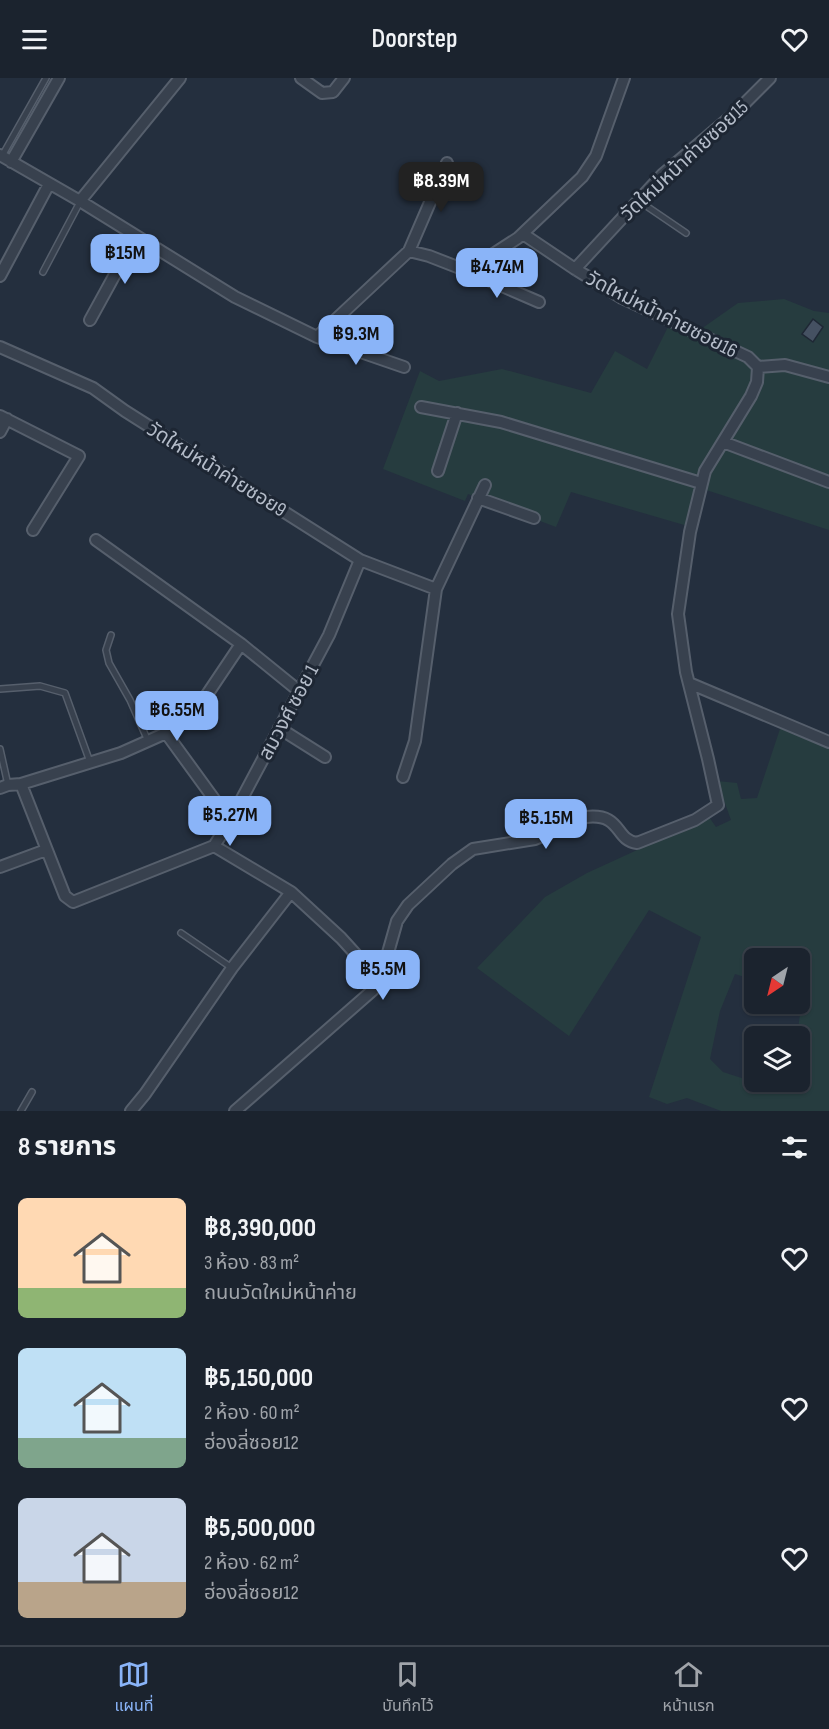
<!DOCTYPE html>
<html lang="th">
<meta charset="utf-8">
<style>
body{margin:0;font-family:"Sofia Sans Condensed","Noto Sans Thai",sans-serif;background:#282f3a;color:#f1f3f6;height:100vh;display:flex;flex-direction:column;font-size:22px;white-space:nowrap}
*{box-sizing:border-box;margin:0}
p{font-size:20px;color:#a0a4aa}
.icon{flex:none;width:33px;height:33px;fill:none;stroke:currentColor;stroke-width:2;stroke-linecap:round;stroke-linejoin:round}
.map{position:relative;height:1033px;overflow:hidden}
.side{display:flex;flex-direction:column;background:#1b232e;flex:1}
.side>*{flex:none}
.needle{width:39px;rotate:215deg}
.buttons{position:absolute;left:744px;top:870px;display:grid;gap:12px}
.buttons a{display:grid;place-items:center;width:66px;height:66px;border-radius:9px;background:#1b232e;box-shadow:0 2px 4px #0004,0 0 0 2px #39404a;font-size:30px}
.price{position:absolute;translate:-50% -51px;padding:0 14px;border-radius:12px;background:#8ab4f8;color:#111;font-size:20px;line-height:39px;filter:drop-shadow(0 2px 3px #0008)}
.price::after{content:'';position:absolute;left:50%;top:36px;width:18px;height:14px;margin-left:-9px;background:inherit;clip-path:polygon(0 0,100% 0,50% 100%)}
.price.selected{background:#222;color:#fff}
ul{padding:0;list-style:none}
li{display:flex;align-items:center;gap:18px;height:150px;padding:0 18px}
li span{display:grid;place-items:center;flex:none;width:168px;height:120px;border-radius:9px;color:#555}
li>.icon{margin-inline-start:auto}
span .icon{width:72px;height:72px;fill:#fffc;stroke-width:1}
li b{font-size:26px}
h2{display:flex;justify-content:space-between;align-items:center;height:72px;padding:0 18px;font-size:26px}
header{display:flex;justify-content:space-between;align-items:center;height:78px;padding:0 18px;background:#1b232e;font-size:27px;font-weight:600}
.dock{display:flex;justify-content:space-around;align-items:center;height:84px;border-top:2px solid #39404a;background:#1b232e;font-size:16px;color:#a0a4aa}
.dock a{display:grid;justify-items:center;gap:3px}
.dock .selected{color:#8ab4f8}
.map>svg:first-child{display:block}
</style>
<header><svg class="icon" aria-label="menu" viewBox="0 0 24 24"><path d="M4 6h16M4 12h16M4 18h16"/></svg>Doorstep<svg class="icon" aria-label="heart" viewBox="0 0 24 24"><path d="M12 20l-8-8c-3-5 5-10 8-4 3-6 11-1 8 4z"/></svg></header>
<div class="map">
<svg width="829" height="1033" viewBox="0 0 829 1033">
<rect width="100%" height="100%" fill="#242f3e"/>
<!-- green -->
<path fill="#263c3f" fill-rule="evenodd" d="M784,221L814,233L829,235V452L700,410L691,449L571,414L556,449L468,416L465,423L383,391L420,293L439,303L502,291L591,315L615,273L647,291L669,247L701,251L738,225Z
M781,648L829,668V1033H721L687,1020L667,1026L649,1019L701,859L649,832L569,958L477,890L545,819L587,795L709,739L716,749L731,742L717,703L737,705L741,721L757,720ZM754,880H800L799,926L801,929L797,958H800V1004L763,1006L754,1004L723,994L710,981L720,933L735,896L754,902Z"/>
<!-- building -->
<path fill="#455162" stroke="#1f2835" stroke-width="1.5" d="M813,241L823,249L813,264L802,256Z"/>
<g fill="none" stroke-linecap="round" stroke-linejoin="round">
<defs>
<path id="service" d="M2,78L46,0
M639,123L686,155
M43,194L80,124
M111,557L106,572L109,585L130,622L148,663
M0,611L40,608L65,615L90,684
M0,671L8,707
M181,855L232,890
M21,1033L32,1014"/>
<path id="minor" d="M301,0L322,15L333,14L344,0
M0,77L80,123L235,219L317,259L409,173L429,178L465,192L481,184L518,160L582,99L596,78L624,0
M11,84L59,0
M80,123L180,0
M409,173L447,85
M575,191L663,96L735,35L770,0
M465,192L539,224
M0,198L49,106
M90,242L136,158
M317,259L404,289
M0,269L93,310L125,333L360,482L436,511
M758,289L785,287L829,299
M421,329L501,344L701,405
M0,338L79,378L33,452
M0,354L7,341
M723,364L829,404
M438,393L457,335
M478,420L534,440
M96,462L241,566
M689,605L829,664
M279,650L325,679
M166,655L230,743
M403,699L415,663L436,511L485,407
M21,706L121,675L166,655L194,636L241,566L299,613
M0,710L8,707L21,706L65,818L73,824L214,768L230,743L329,557L360,482
M214,768L291,814L341,860L380,903
M0,789L46,772
M131,1033L145,1016L232,890L291,814
M235,1033L373,912L380,903L397,843L408,827L452,786L473,771L535,761L586,739C623,735 614,762 637,765L695,742L718,727L708,681L686,594L678,536L690,454L705,393L751,318L757,304L758,289L748,279L622,220L575,191L523,156"/>
</defs>
<!-- service casing -->
<use href="#service" stroke="#565f6c" stroke-width="8"/>
<!-- minor casing -->
<use href="#minor" stroke="#565f6c" stroke-width="14"/>
<!-- service -->
<use href="#service" stroke="#38414e" stroke-width="5"/>
<!-- minor -->
<use href="#minor" stroke="#38414e" stroke-width="10"/>
</g>
<g text-anchor="middle" stroke-width="6" stroke-linejoin="round" paint-order="stroke">
<!-- street labels -->
<g font-size="20" fill="#b4bcc9" stroke="#1d2633">
<text transform="translate(684 82) rotate(-43)" y="7">วัดใหม่หน้าค่ายซอย15</text>
<text transform="translate(662 236) rotate(27)" y="7">วัดใหม่หน้าค่ายซอย16</text>
<text transform="translate(217 391) rotate(32)" y="7">วัดใหม่หน้าค่ายซอย9</text>
<text transform="translate(288 634) rotate(-62)" y="7">สมวงศ์ ซอย 1</text>
</g>
</g>
</svg>
<div class="buttons">
<a><svg class="needle" viewBox="-14 -14 28 28"><path d="M0-13l5 13h-10z" fill="#e53935"/><path d="M0 13l5-13h-10z" fill="#a0a4aa"/></svg></a>
<a><svg class="icon" aria-label="layers" viewBox="0 0 24 24"><path d="M12 4l9 5-9 5-9-5zM3 14l9 5 9-5"/></svg></a>
</div>
<b class="price selected" style="left:441px;top:135px">฿8.39M</b>
<b class="price" style="left:125px;top:207px">฿15M</b>
<b class="price" style="left:497px;top:221px">฿4.74M</b>
<b class="price" style="left:356px;top:288px">฿9.3M</b>
<b class="price" style="left:177px;top:664px">฿6.55M</b>
<b class="price" style="left:230px;top:769px">฿5.27M</b>
<b class="price" style="left:546px;top:772px">฿5.15M</b>
<b class="price" style="left:383px;top:923px">฿5.5M</b>
</div>
<section class="side">
<h2>8 รายการ<svg class="icon" aria-label="filters" viewBox="0 0 24 24"><path d="M4 7h16M4 17h16"/><circle cx="9" cy="7" r="2"/><circle cx="15" cy="17" r="2"/></svg></h2>
<ul>
<li><span style="background:linear-gradient(#ffd9b3 75%,#8fb573 0)"><svg class="icon" aria-label="home" viewBox="0 0 24 24"><path d="M3 11l9-7 9 7M6 9v11h12V9"/></svg></span><div><b>฿8,390,000</b><p>3 ห้อง · 83 m²</p><p>ถนนวัดใหม่หน้าค่าย</p></div><svg class="icon" aria-label="heart" viewBox="0 0 24 24"><path d="M12 20l-8-8c-3-5 5-10 8-4 3-6 11-1 8 4z"/></svg></li>
<li><span style="background:linear-gradient(#bfe0f5 75%,#7fa58c 0)"><svg class="icon" aria-label="home" viewBox="0 0 24 24"><path d="M3 11l9-7 9 7M6 9v11h12V9"/></svg></span><div><b>฿5,150,000</b><p>2 ห้อง · 60 m²</p><p>ฮ่องลี่ซอย12</p></div><svg class="icon" aria-label="heart" viewBox="0 0 24 24"><path d="M12 20l-8-8c-3-5 5-10 8-4 3-6 11-1 8 4z"/></svg></li>
<li><span style="background:linear-gradient(#c9d6e8 70%,#b9a48a 0)"><svg class="icon" aria-label="home" viewBox="0 0 24 24"><path d="M3 11l9-7 9 7M6 9v11h12V9"/></svg></span><div><b>฿5,500,000</b><p>2 ห้อง · 62 m²</p><p>ฮ่องลี่ซอย12</p></div><svg class="icon" aria-label="heart" viewBox="0 0 24 24"><path d="M12 20l-8-8c-3-5 5-10 8-4 3-6 11-1 8 4z"/></svg></li>
</ul>
</section>
<nav class="dock">
<a class="selected"><svg class="icon" aria-label="map" viewBox="0 0 24 24"><path d="M3 6l6-2 6 2 6-2v14l-6 2-6-2-6 2zM9 4v14M15 6v14"/></svg>แผนที่</a>
<a><svg class="icon" aria-label="saved" viewBox="0 0 24 24"><path d="M7 4h10v16l-5-4-5 4z"/></svg>บันทึกไว้</a>
<a><svg class="icon" aria-label="home" viewBox="0 0 24 24"><path d="M3 11l9-7 9 7M6 9v11h12V9"/></svg>หน้าแรก</a>
</nav>
